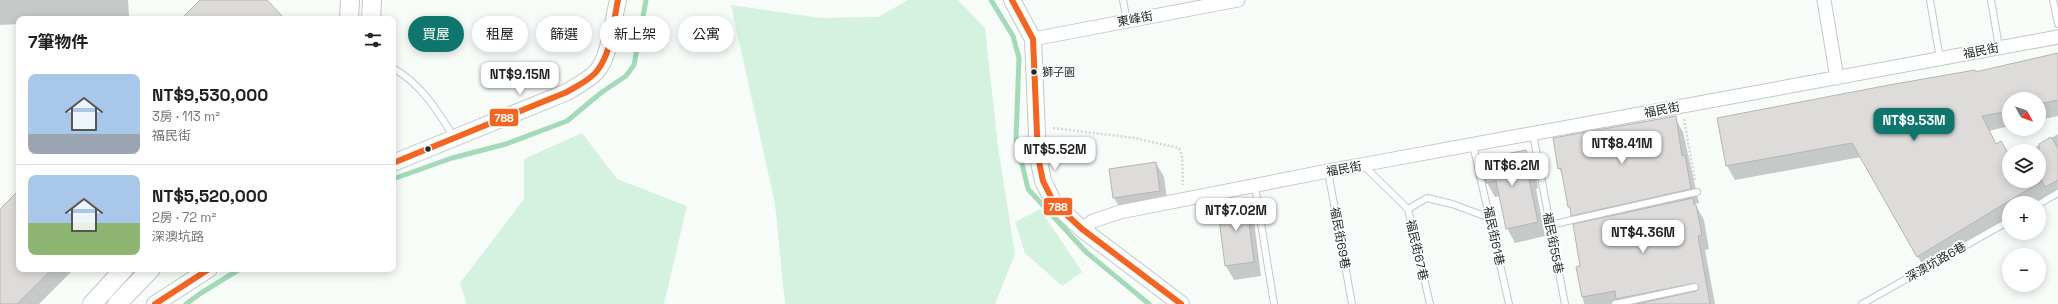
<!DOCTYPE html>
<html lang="zh-TW">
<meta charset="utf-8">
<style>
body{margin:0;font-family:"Space Grotesk","Noto Sans TC",sans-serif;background:#f2f2f2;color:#202124;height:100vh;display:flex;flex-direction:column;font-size:15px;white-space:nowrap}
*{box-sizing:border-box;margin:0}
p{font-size:13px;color:#757577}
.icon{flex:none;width:22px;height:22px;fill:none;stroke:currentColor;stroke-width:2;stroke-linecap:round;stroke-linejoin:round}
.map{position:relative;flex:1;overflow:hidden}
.side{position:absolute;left:16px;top:16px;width:380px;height:256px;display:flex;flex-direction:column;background:#fff;border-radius:8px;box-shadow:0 2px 10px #0003}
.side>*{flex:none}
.top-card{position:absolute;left:408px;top:16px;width:380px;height:36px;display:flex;gap:8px}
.needle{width:26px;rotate:130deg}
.controls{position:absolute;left:2002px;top:92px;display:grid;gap:8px}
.controls a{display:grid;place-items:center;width:44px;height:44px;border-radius:50%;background:#fff;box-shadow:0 2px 10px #0003;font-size:20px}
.price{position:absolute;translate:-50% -34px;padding:0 9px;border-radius:8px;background:#fff;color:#222;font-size:13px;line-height:26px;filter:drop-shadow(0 1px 2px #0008)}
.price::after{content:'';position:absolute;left:50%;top:24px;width:12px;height:9px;margin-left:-6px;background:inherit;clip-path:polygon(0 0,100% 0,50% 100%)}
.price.active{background:#0f766e;color:#fff}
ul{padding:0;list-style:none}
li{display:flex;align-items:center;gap:12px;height:100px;padding:0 12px}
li+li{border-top:1px solid #e0e0e0}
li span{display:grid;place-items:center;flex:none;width:112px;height:80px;border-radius:8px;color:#555}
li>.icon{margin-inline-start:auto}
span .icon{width:48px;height:48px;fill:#fffc;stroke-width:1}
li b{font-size:17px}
h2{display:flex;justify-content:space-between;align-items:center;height:48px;padding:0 12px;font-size:17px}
.tag{padding:0 14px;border-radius:18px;background:#fff;box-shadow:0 2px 10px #0003;font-size:14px;line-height:36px}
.tag.active{background:#0f766e;color:#fff}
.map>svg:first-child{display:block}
</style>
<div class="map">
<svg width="2058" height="304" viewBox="0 0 2058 304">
<rect width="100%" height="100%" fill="#f7fcf9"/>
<!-- green -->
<path fill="#d5f1df" d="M908,0H958L985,28L998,147L1015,254L995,304H785L775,204L731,5L820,18L878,17Z
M582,133L617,179L687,206L664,304H467L460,283L524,199V159Z
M1040,209L1082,272L1062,286L1025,253L1015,222Z"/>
<!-- shadow -->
<path fill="#0003" d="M0,0H128L129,16L90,19H19V24L0,25Z
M2058,54V116L2039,120V99H2009V126L1989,131L1996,145L2009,157V181H2039V151H2029L2058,134V198L2054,200L2051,195L2038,203H2009V221L1926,271L1861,157L1735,180L1727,166L1719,119L1975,73Z
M1675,118L1683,132L1699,203L1695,204L1704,220L1709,249L1705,250L1715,304H1584L1577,268L1581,267L1578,224L1569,207L1563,176L1559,168Z
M1526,151L1534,165L1538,188L1536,189L1545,236L1515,243L1507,228L1500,196L1495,197L1487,183Z
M1156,163L1164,177L1168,205L1122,212L1114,198Z
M19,191V269H74L39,304H0V211Z
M1245,199L1253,213L1261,276L1234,280L1226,266Z"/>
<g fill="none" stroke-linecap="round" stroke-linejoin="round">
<!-- stream -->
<path stroke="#a4dab9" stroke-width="5" d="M991,0L1013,36L1019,58L1016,138L1028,189L1086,252L1149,304
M393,179L452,158L506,144L567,121L602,92L626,76L634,65L646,0
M186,304L201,293L240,269"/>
</g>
<!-- building -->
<path fill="#dedcda" stroke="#b7b4b3" d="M200,0H267L285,19H181Z
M2058,53V100L2039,104V99H2009V111L1982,116L1996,144L2001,141L2009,155V181H2042L2039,176V144L2051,137L2058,148V180L2045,187L2042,181L1917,257L1852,143L1726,166L1717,118L1889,85L1975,70V72Z
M1676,116L1682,156L1685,155L1691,189L1571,216L1570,207H1568L1561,168L1558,169L1553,138Z
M1526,150L1531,174L1528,175L1538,222L1506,229L1496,181L1486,183L1481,159Z
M1156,162L1160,191L1113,198L1109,169Z
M19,190V269H52L17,304H0V209Z
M1246,198L1254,262L1225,266L1217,202Z
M1693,198L1694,205H1696L1702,235L1698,236L1710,304H1637L1696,291L1699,286L1696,283L1616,299L1615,291L1582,297L1576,267L1580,266L1573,224Z"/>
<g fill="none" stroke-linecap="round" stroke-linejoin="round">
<defs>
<path id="service" d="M1123,0L1127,21
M1930,0L1940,59
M1991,0L1999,47
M2053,0L2058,24
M393,68C422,85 436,109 454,137
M1533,134L1565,304
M1473,145L1509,304
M1364,166L1408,209L1430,304
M1328,171L1352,304
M1255,186L1274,304
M2039,204L2058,193
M1408,209L1427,198L1452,204L1490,218
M1550,225L1697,192
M1615,304L1695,287
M1862,304L2009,221"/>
<path id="minor" d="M1824,0L1837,78
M1033,39L1238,0
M1082,229L1093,221L1120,212L1328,171L2058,37"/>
<path id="tertiary" d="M1012,0L1033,39L1038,157L1043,181L1054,203L1082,229L1181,304
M393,163L567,92C577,86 589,80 597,71C610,56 613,20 618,0
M155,304L209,269"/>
<path id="secondary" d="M349,19L350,0
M371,19L372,0
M92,304L124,269
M117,304L151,269"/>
</defs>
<!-- service casing -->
<use href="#service" stroke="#c3c9c5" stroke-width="8"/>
<!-- minor casing -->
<use href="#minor" stroke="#c3c9c5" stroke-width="15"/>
<!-- tertiary casing -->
<use href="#tertiary" stroke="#c3c9c5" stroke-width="18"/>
<!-- secondary casing -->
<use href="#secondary" stroke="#c3c9c5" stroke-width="20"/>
<!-- path -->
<path stroke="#d5d7d5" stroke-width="2.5" stroke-dasharray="2 2" stroke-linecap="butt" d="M1684,119L1695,181
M1053,128L1134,138L1179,148L1182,156L1183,185"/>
<!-- service -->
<use href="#service" stroke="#fefffe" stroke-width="6"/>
<!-- minor -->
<use href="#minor" stroke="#fefffe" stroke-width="13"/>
<!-- tertiary -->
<use href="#tertiary" stroke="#fefffe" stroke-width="16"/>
<!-- secondary -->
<use href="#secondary" stroke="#fefffe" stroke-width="18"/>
<defs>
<path id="bus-1" d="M1012,0L1033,39L1038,157L1043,181L1054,203L1082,229L1181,304
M393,163L567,92C577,86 590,80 597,71C612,52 613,23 618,0
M155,304L209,269"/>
</defs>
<!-- bus-1 casing -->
<use href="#bus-1" stroke="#fff" stroke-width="9"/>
<!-- bus-1 -->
<use href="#bus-1" stroke="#f26522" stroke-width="6"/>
</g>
<!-- markers -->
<g fill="#212924" stroke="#fff" stroke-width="1.5">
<circle cx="1034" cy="72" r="3.5"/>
<circle cx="428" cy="149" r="3.5"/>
</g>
<g text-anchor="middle" stroke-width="3.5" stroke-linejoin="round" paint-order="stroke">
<!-- bus labels -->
<g font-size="11" fill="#212924" stroke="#fff" text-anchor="start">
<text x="1042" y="76">獅子園</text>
</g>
<!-- street labels -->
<g font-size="12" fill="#212924" stroke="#fff">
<text transform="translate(1135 19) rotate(-11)" y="4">東峰街</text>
<text transform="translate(1981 51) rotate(-11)" y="4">福民街</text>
<text transform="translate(1662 110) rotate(-11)" y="4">福民街</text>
<text transform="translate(1344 169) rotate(-10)" y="4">福民街</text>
<text transform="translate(1494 236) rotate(78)" y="4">福民街61巷</text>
<text transform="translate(1340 238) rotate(80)" y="4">福民街69巷</text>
<text transform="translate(1553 243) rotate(79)" y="4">福民街55巷</text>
<text transform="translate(1417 250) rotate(77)" y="4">福民街67巷</text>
<text transform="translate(1936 262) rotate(-30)" y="4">深澳坑路6巷</text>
</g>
</g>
<g stroke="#fff" stroke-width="1.5">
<rect x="489" y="108" width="30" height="19" rx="4" fill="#f26522"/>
<rect x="1043" y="197" width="30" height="19" rx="4" fill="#f26522"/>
</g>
<g font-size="11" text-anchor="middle" font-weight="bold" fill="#fff">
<text x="504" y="122">788</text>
<text x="1058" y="211">788</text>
</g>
</svg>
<div class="controls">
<a><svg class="needle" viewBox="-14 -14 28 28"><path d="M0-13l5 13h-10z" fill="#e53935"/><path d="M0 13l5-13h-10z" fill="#757577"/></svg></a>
<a><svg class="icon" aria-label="layers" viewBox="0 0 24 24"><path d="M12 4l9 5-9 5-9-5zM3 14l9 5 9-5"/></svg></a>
<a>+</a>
<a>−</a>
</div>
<b class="price" style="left:520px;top:96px">NT$9.15M</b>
<b class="price active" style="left:1914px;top:142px">NT$9.53M</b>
<b class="price" style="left:1622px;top:165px">NT$8.41M</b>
<b class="price" style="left:1055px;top:171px">NT$5.52M</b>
<b class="price" style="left:1512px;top:187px">NT$6.2M</b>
<b class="price" style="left:1236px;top:232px">NT$7.02M</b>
<b class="price" style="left:1643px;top:254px">NT$4.36M</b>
<div class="top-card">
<a class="tag active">買屋</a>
<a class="tag">租屋</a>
<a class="tag">篩選</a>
<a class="tag">新上架</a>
<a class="tag">公寓</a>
</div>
<section class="side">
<h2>7筆物件<svg class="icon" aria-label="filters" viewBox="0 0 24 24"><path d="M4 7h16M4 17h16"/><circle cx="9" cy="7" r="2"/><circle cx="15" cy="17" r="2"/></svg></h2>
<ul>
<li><span style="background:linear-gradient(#a9c7e8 75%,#9aa5b1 0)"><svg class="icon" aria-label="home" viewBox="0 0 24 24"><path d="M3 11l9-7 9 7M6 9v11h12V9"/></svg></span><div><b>NT$9,530,000</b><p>3房 · 113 m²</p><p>福民街</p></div></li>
<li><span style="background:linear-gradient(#a9c7e8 60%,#8fb573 0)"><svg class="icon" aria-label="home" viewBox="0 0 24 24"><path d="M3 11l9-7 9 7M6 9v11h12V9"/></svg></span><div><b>NT$5,520,000</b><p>2房 · 72 m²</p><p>深澳坑路</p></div></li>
</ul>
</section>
</div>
